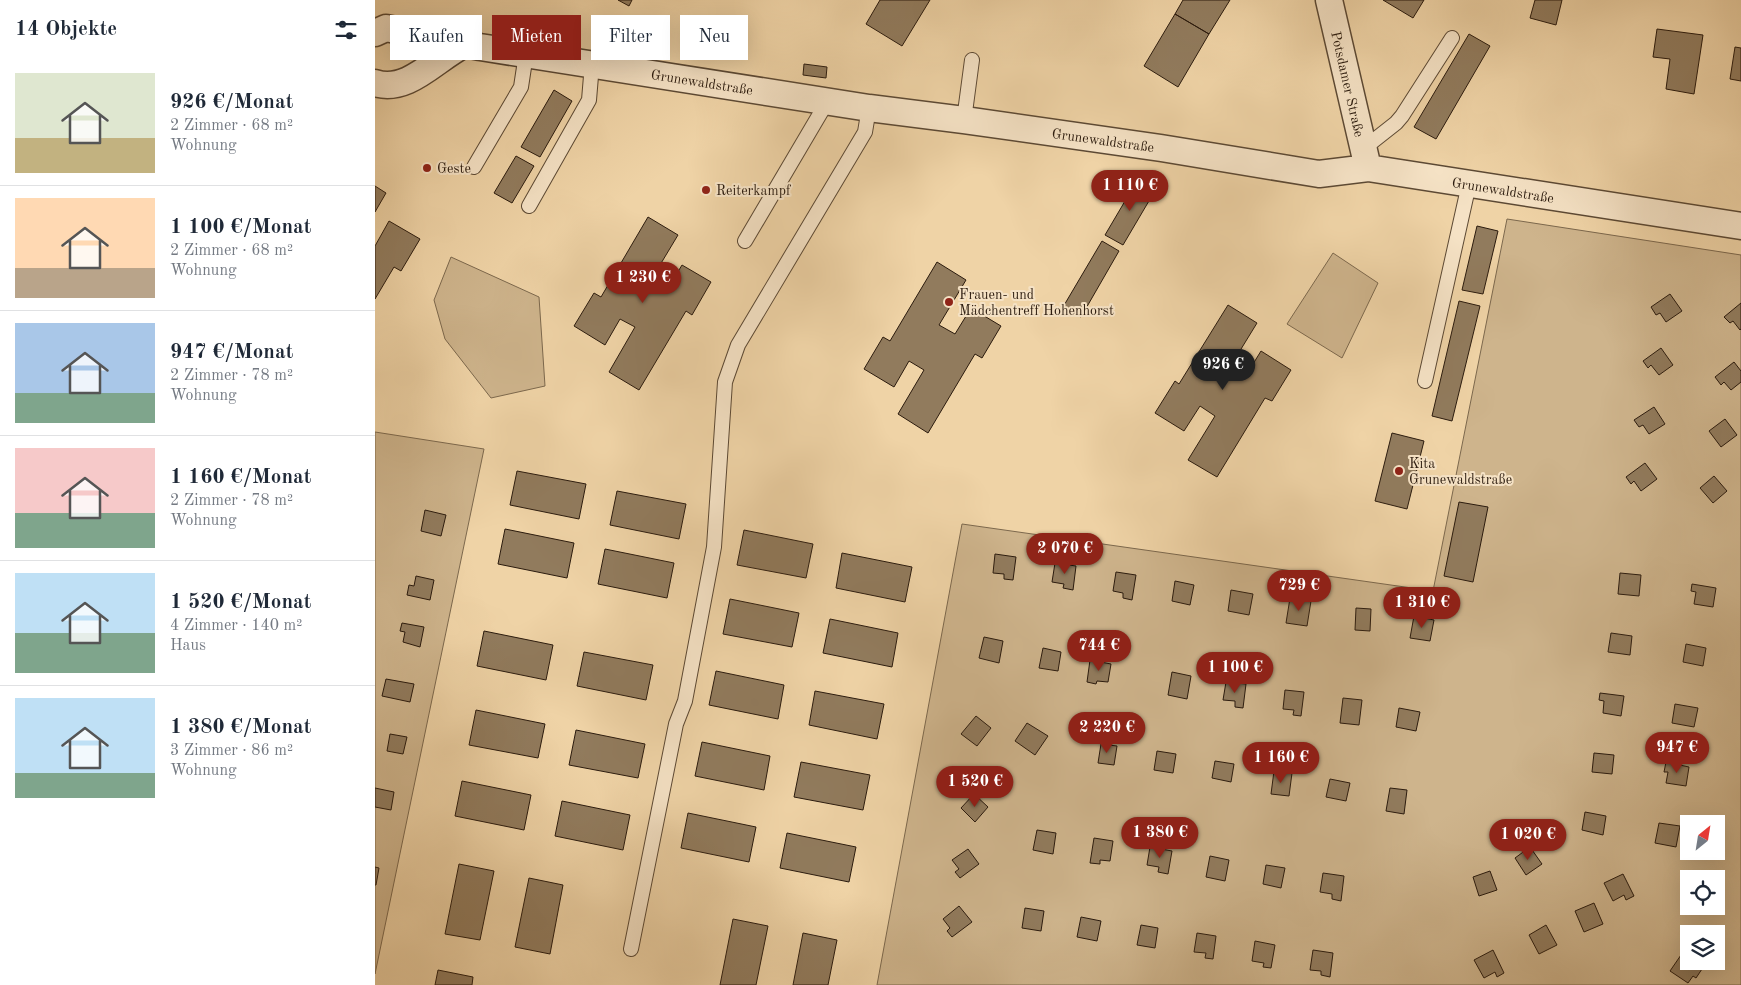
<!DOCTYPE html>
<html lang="de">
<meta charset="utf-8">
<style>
body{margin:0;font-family:"Old Standard TT",serif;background:#f6f6f7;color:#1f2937;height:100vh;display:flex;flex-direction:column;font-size:19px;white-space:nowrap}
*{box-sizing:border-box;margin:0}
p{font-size:16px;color:#747a83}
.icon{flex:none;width:28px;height:28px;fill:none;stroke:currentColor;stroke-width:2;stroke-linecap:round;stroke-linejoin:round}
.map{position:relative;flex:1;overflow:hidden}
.panel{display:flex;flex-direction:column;background:#fff;width:375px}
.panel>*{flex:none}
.guide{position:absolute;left:15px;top:15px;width:475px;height:45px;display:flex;gap:10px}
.needle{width:32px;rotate:30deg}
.buttons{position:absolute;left:1305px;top:815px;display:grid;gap:10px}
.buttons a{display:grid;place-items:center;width:45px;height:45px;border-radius:0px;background:#fff;box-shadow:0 5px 20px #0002;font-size:25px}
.price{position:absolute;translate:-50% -42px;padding:0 11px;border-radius:18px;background:#8f2418;color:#fff;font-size:16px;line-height:32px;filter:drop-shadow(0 1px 2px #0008)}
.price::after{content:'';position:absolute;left:50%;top:30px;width:15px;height:11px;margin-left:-8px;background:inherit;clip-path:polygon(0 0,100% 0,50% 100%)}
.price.on{background:#222;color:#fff}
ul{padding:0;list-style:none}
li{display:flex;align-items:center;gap:15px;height:125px;padding:0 15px}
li+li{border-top:1px solid #e0e1e3}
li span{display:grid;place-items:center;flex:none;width:140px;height:100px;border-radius:0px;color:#555}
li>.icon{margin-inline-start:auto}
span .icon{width:60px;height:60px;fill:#fffc;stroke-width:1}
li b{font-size:21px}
h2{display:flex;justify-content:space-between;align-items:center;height:60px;padding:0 15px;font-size:21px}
.chip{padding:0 18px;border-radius:0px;background:#fff;box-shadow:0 5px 20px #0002;font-size:18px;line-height:45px}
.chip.on{background:#8f2418;color:#fff}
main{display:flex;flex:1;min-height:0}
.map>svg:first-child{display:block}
</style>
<main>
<section class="panel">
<h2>14 Objekte<svg class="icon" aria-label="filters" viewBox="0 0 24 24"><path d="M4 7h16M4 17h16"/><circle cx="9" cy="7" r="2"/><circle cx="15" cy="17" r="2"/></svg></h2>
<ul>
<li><span style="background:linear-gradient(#dfe7d0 65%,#c2b280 0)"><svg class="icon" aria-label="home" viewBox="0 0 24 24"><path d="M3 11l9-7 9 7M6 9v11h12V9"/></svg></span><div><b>926 €/Monat</b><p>2 Zimmer · 68 m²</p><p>Wohnung</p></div></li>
<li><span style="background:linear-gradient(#ffd9b3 70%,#b9a48a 0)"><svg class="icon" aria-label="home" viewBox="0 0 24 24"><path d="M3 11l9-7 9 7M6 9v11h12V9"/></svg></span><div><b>1 100 €/Monat</b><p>2 Zimmer · 68 m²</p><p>Wohnung</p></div></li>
<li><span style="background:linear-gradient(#a9c7e8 70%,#7fa58c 0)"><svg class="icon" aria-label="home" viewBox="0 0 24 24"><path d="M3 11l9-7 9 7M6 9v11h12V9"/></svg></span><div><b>947 €/Monat</b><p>2 Zimmer · 78 m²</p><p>Wohnung</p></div></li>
<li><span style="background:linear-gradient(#f6c9c9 65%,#7fa58c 0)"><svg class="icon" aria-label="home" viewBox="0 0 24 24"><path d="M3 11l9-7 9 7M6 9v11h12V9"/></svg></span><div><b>1 160 €/Monat</b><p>2 Zimmer · 78 m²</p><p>Wohnung</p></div></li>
<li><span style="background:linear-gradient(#bfe0f5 60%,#7fa58c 0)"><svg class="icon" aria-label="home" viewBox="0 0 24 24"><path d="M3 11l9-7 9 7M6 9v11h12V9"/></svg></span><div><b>1 520 €/Monat</b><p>4 Zimmer · 140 m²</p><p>Haus</p></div></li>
<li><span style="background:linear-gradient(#bfe0f5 75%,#7fa58c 0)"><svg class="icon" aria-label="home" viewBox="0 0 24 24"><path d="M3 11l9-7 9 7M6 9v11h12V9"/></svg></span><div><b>1 380 €/Monat</b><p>3 Zimmer · 86 m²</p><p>Wohnung</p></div></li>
</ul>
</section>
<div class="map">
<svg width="1366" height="985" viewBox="0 0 1366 985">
<rect width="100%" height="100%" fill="#efd3a6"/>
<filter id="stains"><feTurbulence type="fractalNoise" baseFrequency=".004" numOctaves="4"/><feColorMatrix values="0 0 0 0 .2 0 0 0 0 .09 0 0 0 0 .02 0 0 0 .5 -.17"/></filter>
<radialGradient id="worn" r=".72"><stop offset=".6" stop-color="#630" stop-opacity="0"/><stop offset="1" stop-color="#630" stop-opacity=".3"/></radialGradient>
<!-- green -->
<path fill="#ceb48c" stroke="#7c684d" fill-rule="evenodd" d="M1132,219L1366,255V985H502L587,524L1058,591ZM1314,824H1341V851H1314ZM1314,879H1341V906H1314ZM1314,934H1341V961H1314Z
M958,253L1003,283L967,358L912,324Z
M76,257L164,297L170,386L116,398L70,339L59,300Z
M0,432L109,449L0,974Z"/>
<!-- building -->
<path fill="#917b5d" stroke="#2b1b0e" d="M243,0H257L254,6Z
M505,0H555L527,46L491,24Z
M808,0H855L834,34L800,14Z
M1008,0H1049L1038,18Z
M1160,0H1187L1181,25L1155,18Z
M800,14L834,34L803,87L769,66Z
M1282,29L1328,35L1319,94L1291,89L1295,59L1278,57Z
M1094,34L1115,46L1061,139L1039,127Z
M1360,47L1366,48V81L1355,79Z
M429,64L452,67L451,78L428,75Z
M179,90L197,101L165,157L146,147Z
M141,156L159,166L137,203L119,193Z
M763,179L781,189L748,245L730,235Z
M0,186L11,193L0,212Z
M273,217L303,235L276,280L292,290L307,265L336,282L317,315L311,311L264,390L234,372L260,327L245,319L230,345L199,326L219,293L226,297Z
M14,221L45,239L26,271L19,267L0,299V246Z
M1102,226L1123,231L1108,294L1087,290Z
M727,241L744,251L706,317L688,307Z
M562,262L591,280L564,325L580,334L596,308L626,326L607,358L600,354L553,433L523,414L549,370L534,361L519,387L489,369L508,337L515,341Z
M1295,294L1307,311L1291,322L1285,313L1281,315L1276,307Z
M1084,301L1105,306L1077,421L1057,416Z
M1366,303V329L1365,330L1358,321L1355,323L1349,317Z
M853,305L882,323L855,367L870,377L886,351L916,370L897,401L890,398L842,477L813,460L840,416L825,406L809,431L780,413L800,381L804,384Z
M1286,348L1298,365L1284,375L1276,365L1273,368L1268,361Z
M1359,362L1366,371V382L1356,390L1349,382L1346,385L1340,377Z
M1279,407L1290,424L1274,434L1268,425L1264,427L1259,420Z
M1350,419L1362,435L1346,447L1334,431Z
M1017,433L1049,441L1032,509L1000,501Z
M1270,463L1282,479L1266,491L1259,481L1256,484L1251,477Z
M142,471L211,484L204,519L135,505Z
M1339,476L1352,491L1338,503L1325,488Z
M242,491L311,504L304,539L235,525Z
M1084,502L1113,507L1098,582L1069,576Z
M50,510L71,515L66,536L46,531Z
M130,529L199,543L192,578L123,564Z
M369,530L438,544L431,578L362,565Z
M230,549L299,563L292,598L223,584Z
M467,553L537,567L530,602L461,588Z
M620,554L641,557L638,580L629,579V574L618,573Z
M680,563L701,566L698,590L688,588L689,584L677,582Z
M741,572L761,575L757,600L748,598V593L738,591Z
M1245,573L1266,575L1264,596L1243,594Z
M41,576L59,580L55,600L32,595L34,585L39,586Z
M800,581L819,585L815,605L797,601Z
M1317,584L1341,588L1338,607L1319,604L1321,592L1316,591Z
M856,590L878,594L874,615L853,611Z
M915,598L936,601L932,626L911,623Z
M355,599L424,613L417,647L348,634Z
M981,608L996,609L995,631L980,630Z
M1039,616L1059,620L1055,641L1035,638Z
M455,619L523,633L517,667L448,653Z
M27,623L49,627L45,647L28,642L30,632L25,631Z
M109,631L178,645L171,680L102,666Z
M1236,633L1257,636L1255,655L1233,652Z
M609,637L628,641L624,663L604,658Z
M1311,644L1331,648L1328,666L1308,662Z
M668,648L686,652L683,671L664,668Z
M209,652L278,665L271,700L202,686Z
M715,660L736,664L733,682L722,681L721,684L712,682Z
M341,671L409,685L403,719L334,705Z
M797,672L816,676L812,699L793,695Z
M11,679L39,684L35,702L7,696Z
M851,682L871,684L868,708L860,707V701L848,700Z
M910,690L929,692L926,716L918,715L919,710L908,709Z
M440,691L509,704L502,739L434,725Z
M1225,693L1249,696L1246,716L1228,713L1229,701L1224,700Z
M968,698L987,700L984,725L965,723Z
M1300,704L1323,708L1319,727L1297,723Z
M1024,708L1045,712L1041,731L1021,727Z
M101,710L170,724L163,758L94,745Z
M601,716L616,728L602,746L586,734Z
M652,723L673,736L660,755L640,741Z
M201,730L270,744L263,778L194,765Z
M15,734L32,737L28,754L12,751Z
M327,742L395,756L389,790L320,776Z
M726,744L742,746L739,765L723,763Z
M782,751L801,754L798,773L779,770Z
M1219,753L1239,755L1237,774L1217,772Z
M840,761L859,764L856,782L837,778Z
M426,762L495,775L488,810L419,797Z
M1291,762L1314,767L1311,786L1291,783L1293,772H1289Z
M899,771L917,773L914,796L896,794Z
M955,779L975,783L971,801L951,797Z
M87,781L156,795L149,830L80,816Z
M0,788L19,792L16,810L0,807Z
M1015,788L1032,790L1029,814L1011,811Z
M599,794L613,807L600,822L586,808Z
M187,801L255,815L248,850L180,836Z
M1210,812L1231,816L1228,835L1207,830Z
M313,813L381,827L374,862L306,848Z
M1284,823L1305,826L1301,847L1280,843Z
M662,830L681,833L678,854L658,850Z
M412,833L481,847L474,882L405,868Z
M719,838L738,841L735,861L725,860V864L715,863Z
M775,847L797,851L793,874L783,872L784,867L772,865Z
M1155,847L1167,864L1151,875L1140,858Z
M593,849L604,864L585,878L580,872L584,869L577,860Z
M835,856L854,860L850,881L831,877Z
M84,864L119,871L105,940L70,934Z
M891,865L910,868L906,888L888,884Z
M0,867L4,868L1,885H0Z
M1115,871L1122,890L1104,896L1098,877Z
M948,873L969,876L966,901L957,899V894L945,892Z
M1248,874L1259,896L1251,900L1249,895L1238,901L1229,883Z
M154,878L188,885L175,954L140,947Z
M1219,903L1228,924L1209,932L1200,911Z
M584,906L597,922L577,937L572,931L575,928L568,919Z
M650,908L669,911L666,931L647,928Z
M706,917L726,921L722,941L702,937Z
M358,919L393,926L381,985H345Z
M766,925L783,928L780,948L762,945Z
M1171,925L1182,945L1164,954L1154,935Z
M428,933L462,940L453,985H418Z
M822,933L841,936L838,959L830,958L831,953L819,952Z
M880,941L900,945L896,968L888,967L889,963L877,961Z
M938,950L958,953L955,977L946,975V971L935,970Z
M1118,950L1129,973L1122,977L1120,972L1109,978L1099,960Z
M1306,955L1327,969L1321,978L1318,976L1313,983L1295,971Z
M63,970L98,977L97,985H60Z"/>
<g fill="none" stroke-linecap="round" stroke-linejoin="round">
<defs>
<path id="lane" d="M589,120L597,60
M988,149L1021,123L1027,116L1077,38
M99,167L146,87L151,54
M154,206L214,100L217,64
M370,241L452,102
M1050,381L1094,184
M256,949L301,724L310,701L339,547L350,382L363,345L490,132L494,108"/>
<path id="street" d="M954,0L993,168
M0,33L11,28L105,47L494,108L589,120L786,148L944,174L993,168L1366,226
M0,83C33,94 62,57 90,44"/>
</defs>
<!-- lane casing -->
<use href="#lane" stroke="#5c4934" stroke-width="16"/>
<!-- street casing -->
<use href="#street" stroke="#5c4934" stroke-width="29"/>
<!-- lane -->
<use href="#lane" stroke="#f5e2c5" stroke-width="14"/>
<!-- street -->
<use href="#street" stroke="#f5e2c5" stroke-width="26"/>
</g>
<!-- markers -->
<g fill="#8f2418" stroke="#f5e2c5" stroke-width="2">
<circle cx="52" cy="168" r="5"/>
<circle cx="331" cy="190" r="5"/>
<circle cx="574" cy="302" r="5"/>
<circle cx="1024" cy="471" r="5"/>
</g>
<g text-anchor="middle" stroke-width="4" stroke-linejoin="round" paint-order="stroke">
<!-- street labels -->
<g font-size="14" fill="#2b1b0e" stroke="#f5e2c5">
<text transform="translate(327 82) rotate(9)" y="5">Grunewaldstraße</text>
<text transform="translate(973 84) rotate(77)" y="5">Potsdamer Straße</text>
<text transform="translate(728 140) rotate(8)" y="5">Grunewaldstraße</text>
<text transform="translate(1128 190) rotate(9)" y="5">Grunewaldstraße</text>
</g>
<!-- poi labels -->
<g font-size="14" fill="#2b1b0e" stroke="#f5e2c5" text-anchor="start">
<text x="62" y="173">Geste</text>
<text x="341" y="195">Reiterkampf</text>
<text x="584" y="299">Frauen- und<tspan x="584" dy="16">Mädchentreff Hohenhorst</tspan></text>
<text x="1034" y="468">Kita<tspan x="1034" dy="16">Grunewaldstraße</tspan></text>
</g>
</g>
<rect width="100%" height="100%" filter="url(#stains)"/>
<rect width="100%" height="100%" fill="url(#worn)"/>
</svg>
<div class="buttons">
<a><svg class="needle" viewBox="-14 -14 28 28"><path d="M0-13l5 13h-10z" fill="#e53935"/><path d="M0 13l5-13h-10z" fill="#747a83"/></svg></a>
<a><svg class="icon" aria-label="locate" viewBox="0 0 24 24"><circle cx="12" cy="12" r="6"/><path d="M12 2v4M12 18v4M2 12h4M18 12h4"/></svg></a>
<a><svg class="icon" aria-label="layers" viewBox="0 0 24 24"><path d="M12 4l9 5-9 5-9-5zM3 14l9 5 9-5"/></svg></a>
</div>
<b class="price" style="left:755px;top:212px">1 110 €</b>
<b class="price" style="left:268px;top:304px">1 230 €</b>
<b class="price on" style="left:848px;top:391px">926 €</b>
<b class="price" style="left:690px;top:575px">2 070 €</b>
<b class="price" style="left:924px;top:612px">729 €</b>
<b class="price" style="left:1047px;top:629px">1 310 €</b>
<b class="price" style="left:724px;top:672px">744 €</b>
<b class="price" style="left:860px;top:694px">1 100 €</b>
<b class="price" style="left:732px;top:754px">2 220 €</b>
<b class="price" style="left:1302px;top:774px">947 €</b>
<b class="price" style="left:906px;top:784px">1 160 €</b>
<b class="price" style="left:600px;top:808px">1 520 €</b>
<b class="price" style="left:785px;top:859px">1 380 €</b>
<b class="price" style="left:1153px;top:861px">1 020 €</b>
<div class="guide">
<a class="chip">Kaufen</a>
<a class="chip on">Mieten</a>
<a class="chip">Filter</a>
<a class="chip">Neu</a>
</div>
</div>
</main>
